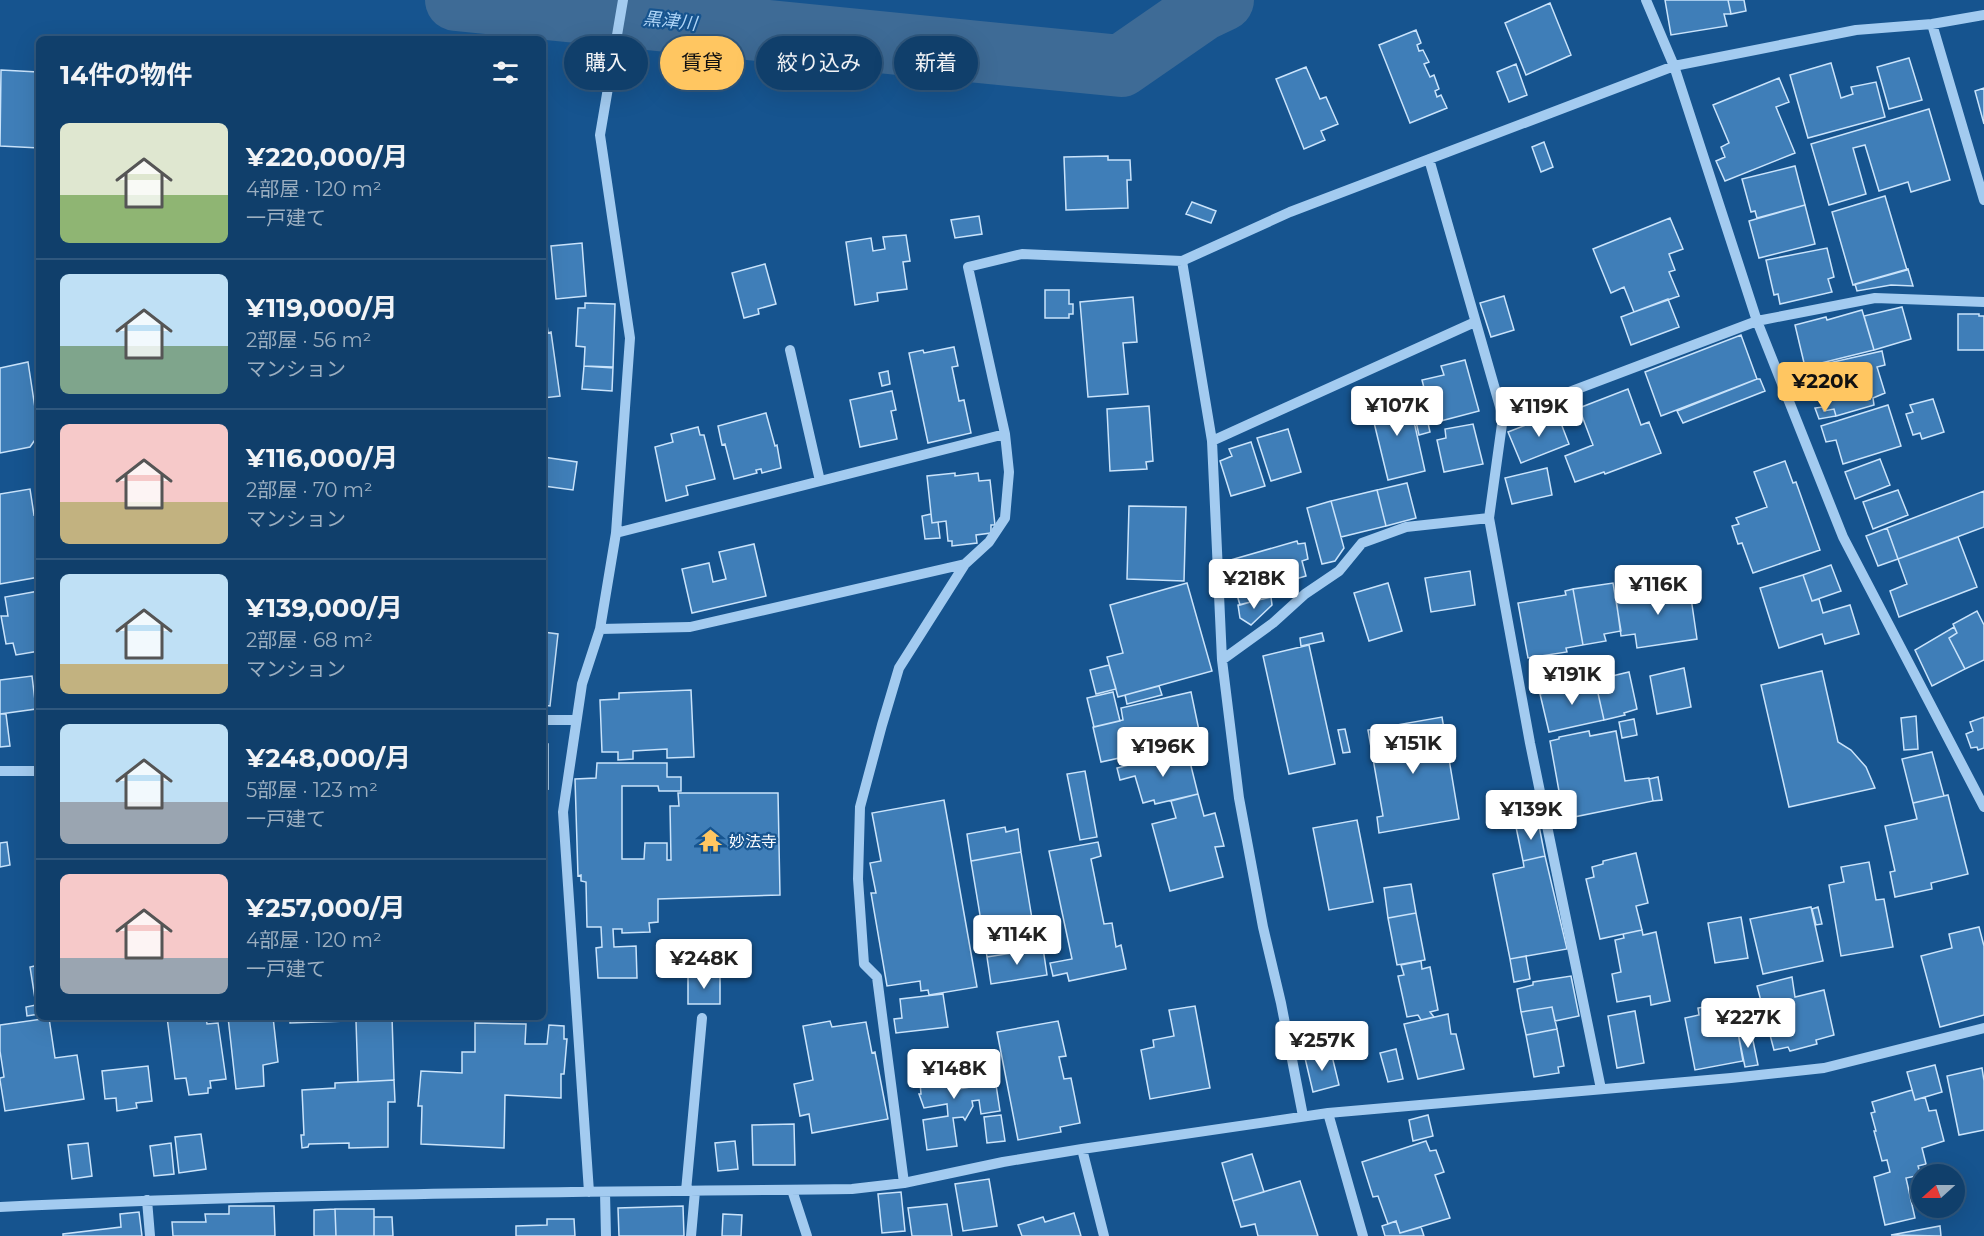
<!DOCTYPE html>
<html lang="ja">
<meta charset="utf-8">
<style>
body{margin:0;font-family:Montserrat,"Noto Sans JP",sans-serif;background:#1e4a73;color:#f1f3f6;height:100vh;display:flex;flex-direction:column;font-size:22px;white-space:nowrap}
*{box-sizing:border-box;margin:0}
p{font-size:20px;color:#9cafc1}
.icon{flex:none;width:33px;height:33px;fill:none;stroke:currentColor;stroke-width:2;stroke-linecap:round;stroke-linejoin:round}
.map{position:relative;flex:1;overflow:hidden}
.sheet{position:absolute;left:36px;top:36px;width:510px;height:984px;display:flex;flex-direction:column;background:#103f6b;border-radius:9px;box-shadow:0 6px 24px #0002,0 0 0 2px #30587e}
.sheet>*{flex:none}
.banner{position:absolute;left:564px;top:36px;width:570px;height:54px;display:flex;gap:12px}
.needle{width:39px;rotate:249deg}
.controls{position:absolute;left:1911px;top:1164px;display:grid;gap:12px}
.controls a{display:grid;place-items:center;width:54px;height:54px;border-radius:50%;background:#103f6b;box-shadow:0 6px 24px #0002,0 0 0 2px #30587e;font-size:30px}
.price{position:absolute;translate:-50% -51px;padding:0 14px;border-radius:6px;background:#fff;color:#222;font-size:20px;line-height:39px;filter:drop-shadow(0 2px 3px #0008)}
.price::after{content:'';position:absolute;left:50%;top:36px;width:18px;height:14px;margin-left:-9px;background:inherit;clip-path:polygon(0 0,100% 0,50% 100%)}
.price.on{background:#ffc661;color:#111}
ul{padding:0;list-style:none}
li{display:flex;align-items:center;gap:18px;height:150px;padding:0 24px}
li+li{border-top:2px solid #30587e}
li span{display:grid;place-items:center;flex:none;width:168px;height:120px;border-radius:9px;color:#555}
li>.icon{margin-inline-start:auto}
span .icon{width:72px;height:72px;fill:#fffc;stroke-width:1}
li b{font-size:26px}
h2{display:flex;justify-content:space-between;align-items:center;height:72px;padding:0 24px;font-size:26px}
.tag{padding:0 21px;border-radius:27px;background:#103f6b;box-shadow:0 6px 24px #0002,0 0 0 2px #30587e;font-size:21px;line-height:54px}
.tag.on{background:#ffc661;color:#111}
.map>svg:first-child{display:block}
</style>
<div class="map">
<svg width="1984" height="1236" viewBox="0 0 1984 1236">
<rect width="100%" height="100%" fill="#16548f"/>
<g fill="none" stroke-linecap="round" stroke-linejoin="round">
<!-- river -->
<path stroke="#3e6b96" stroke-width="62" d="M456,0L1121,66L1202,10L1223,0"/>
</g>
<!-- building -->
<path fill="#3f7eb8" stroke="#c9e3fb" stroke-width="1.5" d="M1665,0H1728L1731,14H1724L1727,26L1671,35Z
M1728,0H1744L1746,11L1731,14Z
M1550,3L1571,55L1526,75L1505,23Z
M1416,30L1421,43L1417,45L1419,51L1423,50L1429,62L1424,64L1430,77L1434,75L1439,89L1435,91L1437,97L1441,95L1447,108L1410,123L1379,45Z
M1909,58L1922,100L1889,109L1877,67Z
M1831,63L1841,98L1853,94L1851,87L1876,82L1885,117L1808,138L1790,75Z
M1516,64L1527,95L1509,102L1497,72Z
M1306,67L1320,99L1326,97L1338,124L1321,131L1325,140L1304,149L1276,79Z
M1,70L38,72L39,148L0,146Z
M1779,78L1789,102L1776,107L1795,153L1725,181L1716,161L1725,157L1721,147L1729,143L1713,105Z
M1984,88V124L1975,91Z
M1929,109L1950,180L1911,192L1908,182L1879,191L1865,145L1853,148L1866,194L1829,205L1811,144Z
M1544,142L1553,167L1541,172L1532,147Z
M1108,156V160H1130L1131,180H1127L1128,208L1066,210L1064,157Z
M1795,166L1805,205L1757,218L1755,211L1751,212L1742,179Z
M1885,196L1907,270L1853,285L1832,212Z
M1192,202L1216,211L1211,223L1186,214Z
M1805,205L1815,244L1759,258L1749,221Z
M979,216L982,234L955,238L951,220Z
M1670,218L1683,249L1669,254L1675,270L1669,272L1679,296L1634,312L1624,287L1611,293L1593,249Z
M906,235L910,261L903,262L907,289L877,293L878,301L855,305L846,242L871,238L873,251L885,249L883,237Z
M582,243L586,296L556,299L551,246Z
M1827,248L1834,277L1828,279L1832,292L1780,304L1778,294L1774,295L1766,260Z
M765,264L776,304L758,309L759,314L744,318L732,273Z
M1908,269L1913,286L1891,285L1857,291L1855,284Z
M1045,290H1069V304H1073V314H1069V318H1045Z
M1504,296L1514,330L1491,337L1480,303Z
M1133,297L1137,342L1123,343L1128,394L1088,397L1080,302Z
M1668,299L1679,327L1631,345L1621,317Z
M585,303L615,304L613,368L584,366L585,347L576,346L578,308H585Z
M1902,307L1911,339L1874,350L1864,316Z
M1862,310L1874,350L1805,367L1795,325L1826,317L1827,320Z
M1958,314H1979V316H1984V350H1958Z
M543,316H546L548,333L551,332L560,396L543,398Z
M1741,335L1757,379L1661,416L1645,372Z
M954,347L958,366L952,367L959,401L964,400L971,433L928,443L909,353L923,350L924,353Z
M1882,351L1885,365L1877,367L1885,393L1873,398L1874,405L1836,416L1834,409L1824,411L1811,367Z
M1465,360L1479,411L1433,423L1422,380L1444,375L1441,366Z
M28,362L39,434L30,447L0,453V368Z
M584,366L613,367L612,391L582,389Z
M888,371L890,384L882,386L879,373Z
M1757,379H1760L1765,391L1683,423L1677,411Z
M1628,389L1641,425L1649,422L1661,453L1605,474L1604,472L1575,482L1565,456L1593,445L1579,408Z
M892,391L896,410L891,411L897,439L860,447L850,400Z
M1393,396L1394,402L1409,399L1425,471L1388,480L1369,402Z
M1933,399L1944,432L1922,439L1920,433L1913,435L1906,414L1913,412L1910,405Z
M1423,401L1430,432L1419,435L1412,404Z
M1888,405L1901,446L1843,464L1836,440L1826,442L1821,426Z
M1149,406L1153,461L1146,462L1147,469L1110,471L1107,409Z
M1822,407L1824,411L1834,409L1836,416L1819,419L1815,408Z
M766,413L775,446L777,445L781,468L762,473L761,469L756,470L757,473L734,479L725,444L722,445L718,426Z
M1557,413L1569,444L1521,463L1508,432Z
M1473,424L1483,464L1444,472L1437,440L1446,438L1445,429Z
M698,427L700,435H704L715,479L686,486L688,495L666,501L655,447L673,442L671,434Z
M1288,429L1301,472L1271,481L1257,438Z
M1251,442L1265,486L1231,496L1220,461L1232,456L1229,449Z
M543,457L577,462L573,490L544,486Z
M1880,459L1890,485L1855,499L1845,472Z
M1785,461L1793,483L1796,482L1820,550L1753,573L1742,543L1738,544L1732,526L1739,524L1736,518L1767,507L1754,472Z
M1547,468L1552,495L1512,504L1505,478Z
M955,473V476L978,473L979,481L990,480L995,525H991V533L976,535L977,543L952,546V541H948L946,521L932,523L927,476Z
M1407,483L1416,518L1386,526L1377,490Z
M30,489L34,515L39,514V577L0,584V494Z
M1377,490L1386,526L1341,537L1331,501Z
M1898,490L1908,515L1873,529L1863,502Z
M1984,491V527L1898,559L1887,528Z
M1331,501L1344,548L1335,561L1322,564L1307,508Z
M1129,506L1186,507L1184,581L1127,579Z
M931,514L932,523L938,522L940,538L925,539L922,516Z
M1887,528L1898,559L1878,566L1866,536Z
M1958,537L1977,587L1899,617L1890,591L1907,584L1898,559Z
M1297,541L1298,544L1305,543L1308,559L1302,561L1306,576L1282,583L1285,592L1240,605L1227,561Z
M754,544L766,596L692,613L682,569L709,563L713,582L726,579L719,552Z
M1831,565L1841,591L1812,601L1803,575Z
M1470,571L1475,605L1431,612L1425,578Z
M1803,575L1812,601L1819,599L1823,613L1850,605L1859,634L1825,644L1822,634L1779,648L1760,588Z
M1187,583L1212,671L1118,697L1107,657L1123,653L1110,605Z
M1388,583L1402,631L1369,641L1354,593Z
M1613,583L1621,631L1604,634L1606,641L1583,645L1573,589Z
M1689,584L1697,639L1637,648L1635,634L1621,636L1616,598L1641,595L1640,591Z
M1573,589L1583,645L1566,648L1567,652L1528,658L1518,603L1566,595L1565,591Z
M39,591V651L16,655L13,643L6,644L1,616H8L5,597Z
M1271,597L1272,605L1251,625L1240,618L1238,605Z
M1977,611L1984,625V660L1965,669L1949,638L1957,633L1953,624Z
M1954,627L1957,633L1949,638L1965,669L1932,686L1915,650Z
M543,632L558,634L550,706L543,705Z
M1322,633L1324,641L1301,646L1300,638Z
M1309,645L1335,764L1289,774L1263,656Z
M1109,665L1116,689L1096,694L1090,670Z
M1684,668L1691,707L1657,714L1650,676Z
M1822,671L1838,742L1851,750L1866,767L1875,788L1789,807L1761,685Z
M1629,672L1637,709L1624,713L1625,715L1604,720L1595,680Z
M32,676L36,709L0,714V680Z
M1595,680L1604,720L1549,732L1540,694Z
M1159,686L1162,695L1127,704L1125,695Z
M691,690L694,757L667,758V749L633,751V759L618,760V752H602L600,700L619,699V693Z
M1113,692L1120,721L1094,727L1087,698Z
M1191,692L1201,740L1101,762L1093,727L1123,720L1121,708Z
M0,714H6L10,746L0,747Z
M1916,716L1918,749L1904,750L1901,718Z
M1442,717L1459,819L1379,833L1377,817L1383,816L1368,730Z
M1984,717V748L1978,750L1977,747L1971,748L1966,734L1973,731L1970,722Z
M1634,719L1637,735L1622,738L1619,722Z
M1345,729L1350,752L1343,753L1338,730Z
M1589,731L1590,736L1616,731L1625,781L1649,778L1653,801L1564,819L1550,741L1559,739V737Z
M543,744H548V789L543,788Z
M1187,750L1198,794L1155,804L1154,800L1143,803L1135,776L1120,780L1117,768Z
M1932,752L1944,796L1913,803L1902,759Z
M597,763H667V777H681V791H659L658,786H622V859H644L645,843H667V860H671L670,806H679L678,793H778L780,895L658,899V922L649,923L650,932L622,933V929H613L614,947L636,946L637,978H598L596,948L602,947L601,927H587L586,882L581,881V875L578,876L575,779L596,778Z
M1085,771L1097,837L1080,840L1067,774Z
M1658,777L1662,800L1653,801L1649,779Z
M1198,794L1204,816L1215,813L1224,846L1215,847L1223,877L1170,891L1152,824L1176,818L1171,801Z
M1948,795L1968,874L1931,883L1932,889L1895,897L1890,872L1895,871L1885,826L1917,819L1913,803Z
M944,800L977,987L929,995L928,990L921,991L920,981L887,986L871,893H876L870,863L881,861L872,813Z
M1357,820L1373,902L1329,910L1313,828Z
M1538,821L1545,856L1523,861L1516,827Z
M1005,827L1006,832L1018,829L1021,852L971,861L967,834Z
M7,842L10,865L0,867V843Z
M1098,842L1101,856L1091,859L1104,924L1112,923L1116,947L1121,945L1126,969L1069,981L1067,973L1053,976L1050,963L1072,959L1049,851Z
M1021,852L1037,949L987,957L971,861Z
M1636,853L1648,903L1636,906L1642,930L1600,939L1586,879L1594,877L1592,867L1603,864V861Z
M1545,856L1567,949L1510,959L1493,874L1524,867L1523,861Z
M1869,862L1876,900L1884,899L1893,947L1841,956L1829,885L1844,882L1841,867Z
M1411,884L1416,913L1388,918L1384,888Z
M1811,907L1823,961L1763,974L1750,919Z
M1818,907L1822,924L1816,925L1812,909Z
M1416,913L1425,960L1397,965L1388,918Z
M1741,917L1748,958L1715,963L1708,923Z
M1979,927L1984,946V1015L1940,1027L1921,956L1952,948L1949,934Z
M1642,930L1643,935L1656,932L1670,1001L1651,1005L1650,996L1617,1002L1612,974L1621,972L1615,940L1624,938L1623,934Z
M1043,948L1047,975L991,984L987,957Z
M1526,956L1530,979L1514,982L1510,959Z
M1421,961L1422,969L1430,967L1438,1010L1430,1012L1434,1017L1421,1020L1418,1015L1407,1017L1398,976L1404,975L1401,965Z
M39,965V1014L27,1016L26,1007L36,1005L30,967Z
M688,975H720V1004H688Z
M1571,976L1579,1016L1555,1021L1552,1007L1521,1012L1517,989L1533,985V982Z
M1792,977L1795,997L1824,990L1834,1035L1816,1040L1817,1044L1790,1051L1788,1047L1774,1050L1757,986Z
M943,994L948,1027L896,1033L894,1019L902,1018L900,999Z
M1744,999L1746,1014L1741,1015L1745,1032L1738,1033L1743,1061L1695,1070L1685,1018L1699,1015L1698,1008Z
M1195,1006L1210,1088L1150,1099L1141,1050L1154,1047L1153,1040L1174,1036L1169,1010Z
M1552,1007L1557,1029L1526,1035L1521,1012Z
M1635,1011L1644,1063L1617,1068L1608,1016Z
M1448,1014L1451,1034H1456L1464,1069L1418,1079L1404,1024Z
M167,1017H206L207,1024L218,1023L226,1079L210,1081L211,1088H208V1093L189,1095L186,1078L175,1079Z
M228,1017H273L278,1062L263,1065L264,1086L236,1089Z
M290,1017H347V1021L290,1023Z
M347,1017H392L394,1080L358,1082L356,1021H347Z
M49,1018L55,1058L77,1055L84,1099L5,1111L0,1080V1078L4,1077L0,1051V1025Z
M830,1021L832,1027L866,1022L872,1053L875,1052L888,1119L812,1133L809,1114L800,1116L794,1084L813,1080L803,1026Z
M1058,1021L1066,1056L1059,1057L1064,1079L1071,1078L1080,1123L1060,1127L1061,1132L1018,1140L997,1032Z
M475,1023L526,1024L525,1044H547L549,1025L564,1026V1039H567L564,1074H561V1098L505,1095L504,1148L421,1144L422,1106H418L421,1071L462,1073V1052H475Z
M1557,1029L1564,1066L1558,1067L1559,1073L1534,1077L1526,1035Z
M1751,1031L1758,1065L1745,1067L1738,1033Z
M1396,1049L1403,1079L1388,1082L1380,1053Z
M1331,1052L1339,1085L1313,1092L1305,1058Z
M950,1060V1062L955,1061L959,1089L977,1086L974,1068L993,1065L1000,1111L981,1114L979,1100L972,1101L973,1106L965,1120L963,1117L953,1118L957,1146L927,1150L923,1120L948,1116L947,1104L924,1108L919,1094H921L919,1071L928,1070L927,1065H932L931,1062Z
M1935,1065L1942,1092L1915,1100L1907,1072Z
M148,1066L152,1101L136,1103L137,1108L117,1111L116,1098L105,1099L102,1071Z
M1982,1068L1984,1081V1130L1959,1135L1947,1076Z
M394,1080L395,1102H388V1147L349,1148V1143L309,1144L308,1147L302,1148L301,1135H304L302,1090L335,1088V1083Z
M1912,1090L1915,1100L1925,1097L1929,1111L1936,1110L1944,1141L1922,1148L1926,1164L1918,1166L1921,1175L1906,1178L1915,1218L1885,1225L1874,1177L1890,1172L1887,1160L1882,1161L1874,1131H1876L1871,1113L1875,1112L1872,1102Z
M1001,1115L1005,1141L987,1143L984,1117Z
M1428,1115L1433,1136L1413,1141L1409,1120Z
M794,1124L795,1165H753L752,1125Z
M201,1134L206,1169L179,1173L175,1137Z
M735,1141L738,1169L718,1171L715,1143Z
M1426,1141L1430,1151L1436,1150L1444,1172L1435,1175L1450,1218L1400,1233L1396,1221L1388,1224L1378,1196L1373,1197L1362,1162Z
M88,1143L92,1176L72,1179L68,1145Z
M171,1143L174,1174L154,1176L150,1146Z
M1252,1154L1264,1192L1233,1201L1222,1163Z
M989,1179L997,1226L963,1231L955,1184Z
M1300,1181L1318,1236H1258L1255,1224L1241,1227L1233,1201Z
M901,1192L905,1231L882,1233L878,1194Z
M947,1204L952,1236H912L908,1208Z
M229,1206H274L275,1236H173L172,1222H206L205,1214H229Z
M683,1206L684,1236H619L618,1208Z
M335,1209H374V1236H336Z
M335,1209L336,1236H314V1210Z
M139,1212L142,1236H63V1234L121,1227L120,1214Z
M1074,1213L1081,1236H1022L1018,1225L1043,1217L1045,1222Z
M723,1214L742,1215L741,1236H722Z
M374,1217H392L393,1236H374Z
M547,1219H574L575,1236H516V1226L547,1225Z
M1396,1221L1400,1233L1421,1227L1424,1236H1385L1382,1226Z
M1940,1226L1941,1236L1891,1235Z"/>
<g fill="none" stroke-linecap="round" stroke-linejoin="round">
<!-- minor -->
<path stroke="#a3cbf0" stroke-width="10" d="M1646,0L1674,66L1757,321L1843,537L1984,807
M1932,24L1984,200
M1429,159L1503,417L1489,518L1530,743L1601,1089
M790,350L820,481
M1503,417L1757,321L1875,298L1984,302
M1212,441L1475,322
M616,533L1005,434
M600,629L690,627L965,564
M1222,660L1273,623L1305,594L1339,571L1362,543L1406,527L1489,518
M543,720H576
M0,771H39
M1328,1113L1363,1236
M1303,1116L1281,1003L1263,927L1239,798L1222,660L1212,441L1182,261L1290,212L1674,66L1856,30L1932,24L1984,15
M1082,1149L1104,1236
M904,1183L877,977L864,964L858,879L860,807L882,725L899,668L965,564L989,542L1005,518L1009,472L1005,434L968,267L1022,254L1182,261
M792,1190L807,1236
M686,1191L702,1018
M589,1192L563,812L582,684L600,629L616,533L630,338L600,135L623,0
M605,1192L606,1236
M147,1200L150,1236
M0,1207C284,1193 568,1192 852,1189L904,1183L1003,1162L1082,1149L1328,1113L1731,1078L1824,1068L1984,1028
M691,1236L695,1191"/>
</g>
<!-- icons -->
<defs>
<symbol id="temple-bare" viewBox="-9 -9 18 18"><path d="M0-6L5-2H3V0L6.5 2.5H4V6H1.5V3h-3V6H-4V2.5H-6.5L-3 0V-2H-5Z" fill="#ffc661" stroke="#16548f" stroke-width="2.5" paint-order="stroke"/></symbol>
</defs>
<g fill-rule="evenodd">
<use href="#temple-bare" x="694" y="824" width="33" height="33"/>
</g>
<g text-anchor="middle" stroke-width="4.5" stroke-linejoin="round" paint-order="stroke">
<!-- poi labels -->
<g font-size="16" fill="#fff" stroke="#16548f" text-anchor="start">
<text x="729" y="847">妙法寺</text>
</g>
<!-- water labels -->
<g font-size="18" font-style="italic" fill="#afd5f7" stroke="#16548f">
<text transform="translate(670 21) rotate(6)" y="6">黒津川</text>
</g>
</g>
</svg>
<div class="controls">
<a><svg class="needle" viewBox="-14 -14 28 28"><path d="M0-13l5 13h-10z" fill="#e53935"/><path d="M0 13l5-13h-10z" fill="#9cafc1"/></svg></a>
</div>
<b class="price on" style="left:1825px;top:413px">¥220K</b>
<b class="price" style="left:1397px;top:437px">¥107K</b>
<b class="price" style="left:1539px;top:438px">¥119K</b>
<b class="price" style="left:1254px;top:610px">¥218K</b>
<b class="price" style="left:1658px;top:616px">¥116K</b>
<b class="price" style="left:1572px;top:706px">¥191K</b>
<b class="price" style="left:1413px;top:775px">¥151K</b>
<b class="price" style="left:1163px;top:778px">¥196K</b>
<b class="price" style="left:1531px;top:841px">¥139K</b>
<b class="price" style="left:1017px;top:966px">¥114K</b>
<b class="price" style="left:704px;top:990px">¥248K</b>
<b class="price" style="left:1748px;top:1049px">¥227K</b>
<b class="price" style="left:1322px;top:1072px">¥257K</b>
<b class="price" style="left:954px;top:1100px">¥148K</b>
<div class="banner">
<a class="tag">購入</a>
<a class="tag on">賃貸</a>
<a class="tag">絞り込み</a>
<a class="tag">新着</a>
</div>
<section class="sheet">
<h2>14件の物件<svg class="icon" aria-label="filters" viewBox="0 0 24 24"><path d="M4 7h16M4 17h16"/><circle cx="9" cy="7" r="2"/><circle cx="15" cy="17" r="2"/></svg></h2>
<ul>
<li><span style="background:linear-gradient(#dfe7d0 60%,#8fb573 0)"><svg class="icon" aria-label="home" viewBox="0 0 24 24"><path d="M3 11l9-7 9 7M6 9v11h12V9"/></svg></span><div><b>¥220,000/月</b><p>4部屋 · 120 m²</p><p>一戸建て</p></div></li>
<li><span style="background:linear-gradient(#bfe0f5 60%,#7fa58c 0)"><svg class="icon" aria-label="home" viewBox="0 0 24 24"><path d="M3 11l9-7 9 7M6 9v11h12V9"/></svg></span><div><b>¥119,000/月</b><p>2部屋 · 56 m²</p><p>マンション</p></div></li>
<li><span style="background:linear-gradient(#f6c9c9 65%,#c2b280 0)"><svg class="icon" aria-label="home" viewBox="0 0 24 24"><path d="M3 11l9-7 9 7M6 9v11h12V9"/></svg></span><div><b>¥116,000/月</b><p>2部屋 · 70 m²</p><p>マンション</p></div></li>
<li><span style="background:linear-gradient(#bfe0f5 75%,#c2b280 0)"><svg class="icon" aria-label="home" viewBox="0 0 24 24"><path d="M3 11l9-7 9 7M6 9v11h12V9"/></svg></span><div><b>¥139,000/月</b><p>2部屋 · 68 m²</p><p>マンション</p></div></li>
<li><span style="background:linear-gradient(#bfe0f5 65%,#9aa5b1 0)"><svg class="icon" aria-label="home" viewBox="0 0 24 24"><path d="M3 11l9-7 9 7M6 9v11h12V9"/></svg></span><div><b>¥248,000/月</b><p>5部屋 · 123 m²</p><p>一戸建て</p></div></li>
<li><span style="background:linear-gradient(#f6c9c9 70%,#9aa5b1 0)"><svg class="icon" aria-label="home" viewBox="0 0 24 24"><path d="M3 11l9-7 9 7M6 9v11h12V9"/></svg></span><div><b>¥257,000/月</b><p>4部屋 · 120 m²</p><p>一戸建て</p></div></li>
</ul>
</section>
</div>
